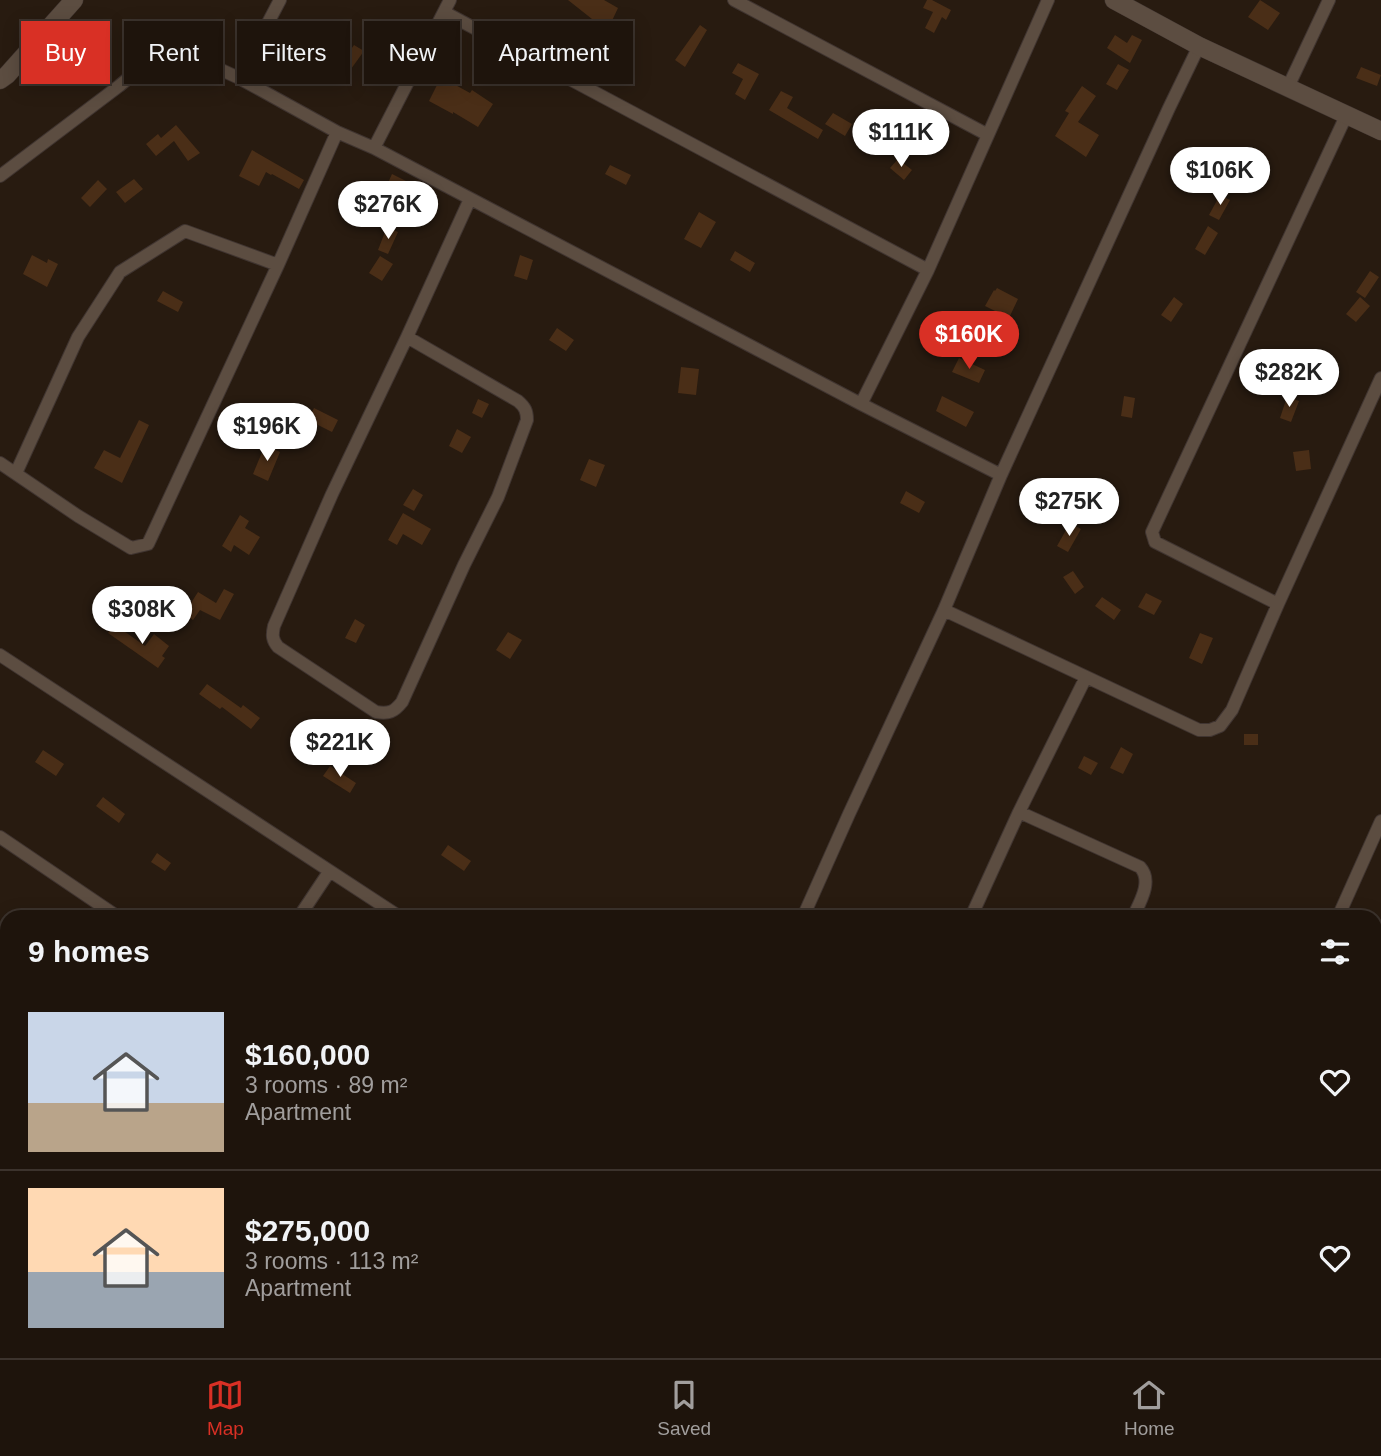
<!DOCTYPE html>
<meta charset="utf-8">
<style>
body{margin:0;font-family:Helvetica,sans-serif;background:#2b211a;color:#f1f3f6;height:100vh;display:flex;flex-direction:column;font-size:26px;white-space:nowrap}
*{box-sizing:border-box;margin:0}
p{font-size:23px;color:#a19e9d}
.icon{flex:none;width:38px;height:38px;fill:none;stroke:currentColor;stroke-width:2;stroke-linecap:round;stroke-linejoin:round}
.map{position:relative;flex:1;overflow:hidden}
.side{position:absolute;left:0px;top:910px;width:1382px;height:448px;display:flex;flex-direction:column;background:#1e140c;border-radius:21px 21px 0 0;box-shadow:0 4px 18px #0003,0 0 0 2px #3c332d}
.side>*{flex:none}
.hud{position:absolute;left:21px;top:21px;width:700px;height:63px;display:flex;gap:14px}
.price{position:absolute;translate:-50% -60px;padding:0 16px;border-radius:24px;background:#fff;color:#222;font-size:23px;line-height:46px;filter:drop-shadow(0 2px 4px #0008)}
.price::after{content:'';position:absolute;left:50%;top:42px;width:21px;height:16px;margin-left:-10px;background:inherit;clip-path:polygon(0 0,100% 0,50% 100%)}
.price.current{background:#d93025;color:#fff}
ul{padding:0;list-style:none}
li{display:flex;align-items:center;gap:21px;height:175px;padding:0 28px}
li+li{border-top:2px solid #3c332d}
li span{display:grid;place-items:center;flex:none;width:196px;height:140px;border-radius:0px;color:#555}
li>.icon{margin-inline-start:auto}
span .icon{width:84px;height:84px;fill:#fffc;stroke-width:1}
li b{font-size:30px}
h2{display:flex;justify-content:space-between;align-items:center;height:84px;padding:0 28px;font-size:30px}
.chip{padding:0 24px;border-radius:0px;background:#1e140c;box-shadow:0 4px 18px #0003,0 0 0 2px #3c332d;font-size:24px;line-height:63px}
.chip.current{background:#d93025;color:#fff}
.tabs{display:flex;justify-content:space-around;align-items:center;height:98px;border-top:2px solid #3c332d;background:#1e140c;font-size:19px;color:#a19e9d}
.tabs a{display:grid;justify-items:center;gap:4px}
.tabs .current{color:#d93025}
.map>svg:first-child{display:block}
</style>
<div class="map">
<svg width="1381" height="1358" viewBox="0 0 1381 1358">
<rect width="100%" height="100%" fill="#281b10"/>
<!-- building -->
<path fill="#4a2e17" d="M568,0H604L618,8L609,27L592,19Z
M927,0H932L951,10L946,20L942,17L934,33L925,28L933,12L923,8Z
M1260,0L1280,13L1268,30L1248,17Z
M700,25L707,30L685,67L675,60Z
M1115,35L1127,43L1132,35L1142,40L1130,63L1107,48Z
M354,45L364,51L351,69L342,62Z
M738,63L759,74L745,100L735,94L743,79L732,73Z
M1118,64L1129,70L1117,90L1106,84Z
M1361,67L1381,75L1377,86L1356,78Z
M441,77L470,93L472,90L493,104L478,127L453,112V114L429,101Z
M1082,86L1096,96L1078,122L1099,135L1086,157L1055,136L1069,113L1065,111Z
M781,91L793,97L787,108L823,130L818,139L769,110Z
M833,113L852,124L845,136L825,124Z
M176,125L200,153L188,161L174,141L156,156L146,144L158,134L161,138Z
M252,150L304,180L299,189L272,174L271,175L266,172L259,186L239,176Z
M898,159L912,170L904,180L890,168Z
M610,165L631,175L626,185L605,174Z
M392,174L408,182L394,213L378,205Z
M134,179L143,189L125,203L116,192Z
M98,180L107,189L90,207L81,198Z
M1220,195L1230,200L1219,220L1209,215Z
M699,212L716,222L701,248L684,239Z
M1208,226L1218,233L1205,255L1195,249Z
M387,227L398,232L388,254L378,250Z
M735,251L755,263L750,272L730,260Z
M32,255L47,263L48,259L58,264L47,287L23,274Z
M520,255L533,260L527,280L514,276Z
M380,256L393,264L382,281L369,273Z
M1370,271L1379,277L1365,298L1356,292Z
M997,288L1018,299L1009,318L985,306L994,290L995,291Z
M163,291L183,302L178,312L157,301Z
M1174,297L1183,304L1171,322L1161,315Z
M1360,297L1370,306L1356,322L1346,314Z
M557,328L574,340L566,351L549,340Z
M959,358L985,370L979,383L952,372Z
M1307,358L1318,365L1307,382L1296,376Z
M681,367L699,369L696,395L678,393Z
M942,396L974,412L966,427L936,411Z
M1124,396L1135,398L1132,418L1121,416Z
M1287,397L1299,401L1291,422L1280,418Z
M478,399L489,404L482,418L472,413Z
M314,408L338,420L332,432L308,420Z
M139,420L149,425L122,483L94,468L104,450L120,458Z
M457,429L471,437L462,453L449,446Z
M265,445L280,452L268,481L253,474Z
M1309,450L1311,469L1296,471L1293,452Z
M589,459L605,465L596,487L580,480Z
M413,489L423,495L414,511L403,505Z
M906,491L925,502L919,513L900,503Z
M403,513L431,529L422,545L403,534L397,545L388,540Z
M240,515L249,521L245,528L260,537L249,555L234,545L231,552L222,546Z
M1070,523L1081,529L1068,552L1057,546Z
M1073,571L1084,587L1075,594L1063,577Z
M224,589L234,594L220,620L200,610L193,620L184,614L198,592L216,603Z
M1146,593L1162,601L1154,615L1138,607Z
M1102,597L1121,610L1114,620L1095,606Z
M355,619L365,625L356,643L345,638Z
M114,624L145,646L154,634L169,646L162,656L165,658L158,668L108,633Z
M508,632L522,640L510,659L496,650Z
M1200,633L1213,638L1202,664L1189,658Z
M207,684L241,708L243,705L260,718L251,729L222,707L220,709L199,694Z
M1244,734H1258V745H1244Z
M1121,747L1133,754L1123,774L1110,768Z
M43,750L64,764L56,776L35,762Z
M1084,756L1098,763L1091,775L1078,768Z
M330,766L356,783L350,793L323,776Z
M103,797L125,814L119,823L96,806Z
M448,845L471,861L464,871L441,855Z
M157,853L171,863L165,871L151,862Z"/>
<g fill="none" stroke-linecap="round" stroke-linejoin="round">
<defs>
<path id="street" d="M734,0L988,135
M444,12L928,270
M239,78L280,0
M1288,87L1329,0
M374,148L450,0
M0,176L119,86L155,56L173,50L182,52L239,78L337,132L374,148L861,404L1001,475
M407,337L518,401C525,407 527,411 527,420L498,497L464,565L402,702C394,712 389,714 376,712L278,647C272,640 272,635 274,626L332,494L407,337L470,199
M861,404L928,270L1048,0
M0,463L78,516L131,548L148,544L278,265L337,132
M16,473L78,337L120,272L185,231L278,265
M1278,604L1155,542L1152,532L1346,116
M944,610L1199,730H1210L1220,726L1232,710L1278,604L1381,378
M0,655L400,917
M1019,812L1140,867C1153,881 1140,902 1133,917
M0,837L118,917
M299,917L329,872
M803,917L849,814L944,610L1001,475L1169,108L1199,46
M971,917L1019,812L1086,677
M1338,917L1381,821
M1376,1107L1381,1118
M1376,1343L1381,1332
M260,1351L271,1358
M944,1351L962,1358
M14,1358L19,1351
M369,1358L374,1351
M551,1358L555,1351
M729,1358L737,1351
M925,1358L928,1351
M1130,1358L1133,1351"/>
<path id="secondary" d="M1114,0L1199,46L1381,131
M0,80L7,75L74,0"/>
</defs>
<!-- street casing -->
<use href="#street" stroke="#403531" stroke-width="14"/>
<!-- secondary casing -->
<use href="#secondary" stroke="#403531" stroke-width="19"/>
<!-- street -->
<use href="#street" stroke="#5c4d41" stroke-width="12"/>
<!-- secondary -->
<use href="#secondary" stroke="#5c4d41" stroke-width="18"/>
</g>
</svg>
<b class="price" style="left:901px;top:169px">$111K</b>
<b class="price" style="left:1220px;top:207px">$106K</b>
<b class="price" style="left:388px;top:241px">$276K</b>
<b class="price current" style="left:969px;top:371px">$160K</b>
<b class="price" style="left:1289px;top:409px">$282K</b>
<b class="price" style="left:267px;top:463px">$196K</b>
<b class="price" style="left:1069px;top:538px">$275K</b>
<b class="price" style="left:142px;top:646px">$308K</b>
<b class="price" style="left:340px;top:779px">$221K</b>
<div class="hud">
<a class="chip current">Buy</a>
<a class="chip">Rent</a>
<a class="chip">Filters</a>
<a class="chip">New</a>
<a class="chip">Apartment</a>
</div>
<section class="side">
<h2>9 homes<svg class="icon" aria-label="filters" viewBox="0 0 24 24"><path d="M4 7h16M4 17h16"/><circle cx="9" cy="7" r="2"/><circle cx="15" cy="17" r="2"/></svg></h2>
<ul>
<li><span style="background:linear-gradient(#c9d6e8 65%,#b9a48a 0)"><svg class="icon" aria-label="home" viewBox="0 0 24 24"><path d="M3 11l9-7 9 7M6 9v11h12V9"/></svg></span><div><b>$160,000</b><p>3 rooms · 89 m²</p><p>Apartment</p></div><svg class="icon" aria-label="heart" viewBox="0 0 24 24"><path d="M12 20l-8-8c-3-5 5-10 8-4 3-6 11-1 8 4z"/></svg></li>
<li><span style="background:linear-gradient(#ffd9b3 60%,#9aa5b1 0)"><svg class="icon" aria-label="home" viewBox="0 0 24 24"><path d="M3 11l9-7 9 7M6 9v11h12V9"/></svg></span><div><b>$275,000</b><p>3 rooms · 113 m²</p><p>Apartment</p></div><svg class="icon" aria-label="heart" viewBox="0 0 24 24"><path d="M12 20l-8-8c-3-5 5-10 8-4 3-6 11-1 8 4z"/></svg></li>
</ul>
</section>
</div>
<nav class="tabs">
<a class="current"><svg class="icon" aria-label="map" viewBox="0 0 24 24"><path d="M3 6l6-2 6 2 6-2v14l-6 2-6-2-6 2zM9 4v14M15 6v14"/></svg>Map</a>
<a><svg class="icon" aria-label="saved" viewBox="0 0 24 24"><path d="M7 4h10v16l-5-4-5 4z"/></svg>Saved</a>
<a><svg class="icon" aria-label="home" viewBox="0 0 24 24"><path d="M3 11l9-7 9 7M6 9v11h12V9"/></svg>Home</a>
</nav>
